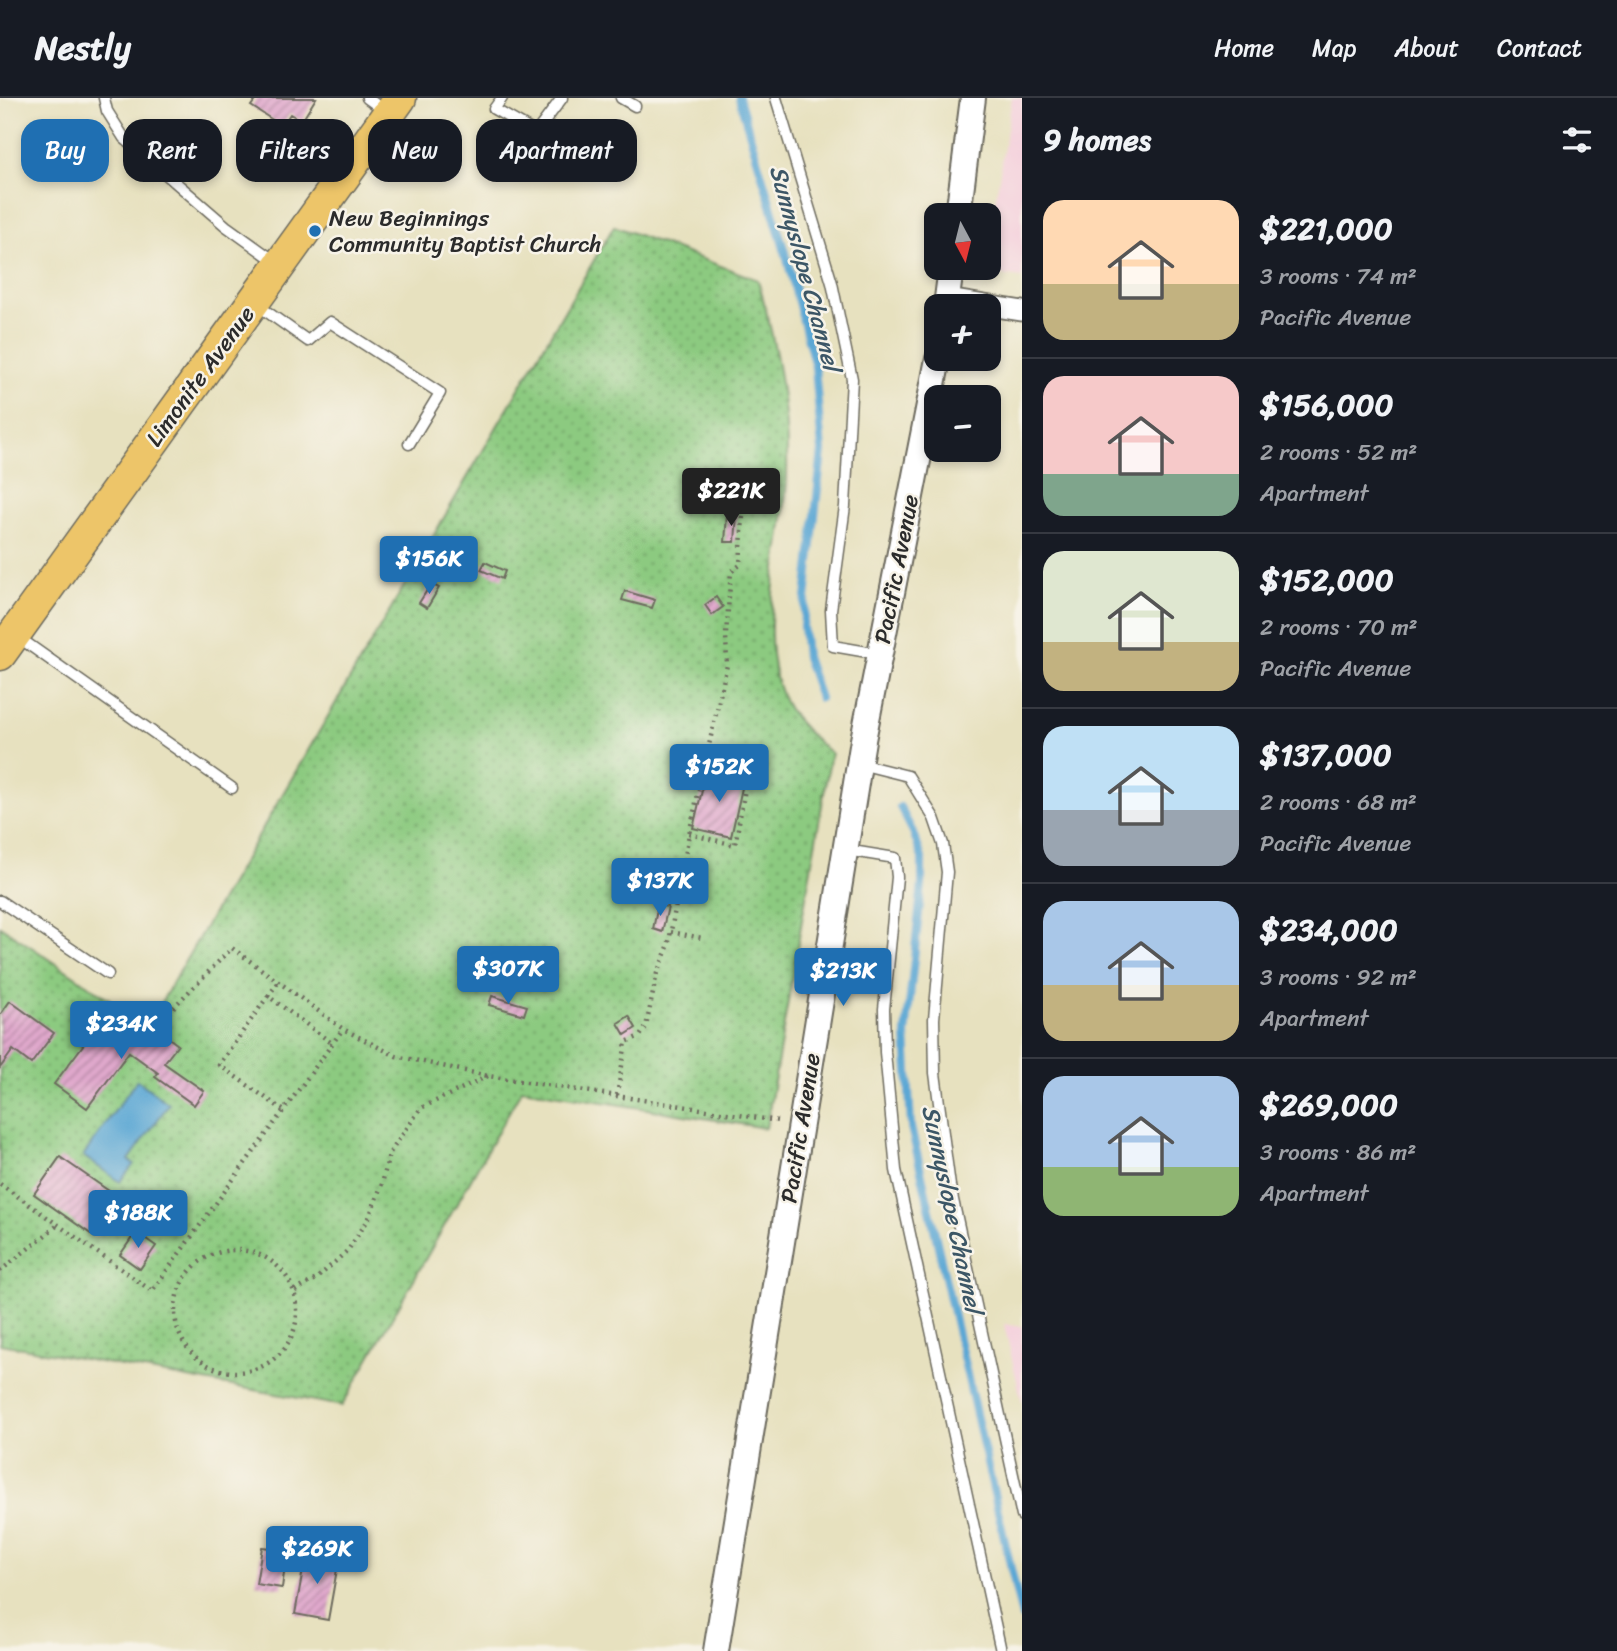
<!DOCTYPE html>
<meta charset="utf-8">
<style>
body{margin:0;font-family:Sriracha,sans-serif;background:#20242c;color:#f1f3f6;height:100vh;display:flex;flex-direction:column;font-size:26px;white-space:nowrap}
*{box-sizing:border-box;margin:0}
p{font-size:23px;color:#9ea1a6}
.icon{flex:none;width:38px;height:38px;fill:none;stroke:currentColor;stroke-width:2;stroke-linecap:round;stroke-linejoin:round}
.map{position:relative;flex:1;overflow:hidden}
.drawer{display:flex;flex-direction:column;background:#171b24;width:595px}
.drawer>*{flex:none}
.hud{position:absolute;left:21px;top:21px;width:665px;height:63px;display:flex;gap:14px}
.needle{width:46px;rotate:173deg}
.fabs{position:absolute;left:924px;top:105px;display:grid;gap:14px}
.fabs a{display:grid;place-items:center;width:77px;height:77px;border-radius:14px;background:#171b24;box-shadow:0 4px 10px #0003;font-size:35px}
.price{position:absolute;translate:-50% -60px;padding:0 16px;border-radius:7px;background:#1f6fb2;color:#fff;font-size:23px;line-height:46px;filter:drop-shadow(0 2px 4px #0008)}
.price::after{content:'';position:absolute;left:50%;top:42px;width:21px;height:16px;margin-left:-10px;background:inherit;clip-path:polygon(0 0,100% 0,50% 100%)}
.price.active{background:#222;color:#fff}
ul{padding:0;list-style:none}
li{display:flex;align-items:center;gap:21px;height:175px;padding:0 21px}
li+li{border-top:2px solid #363941}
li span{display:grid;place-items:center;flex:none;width:196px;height:140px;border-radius:21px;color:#555}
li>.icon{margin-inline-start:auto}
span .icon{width:84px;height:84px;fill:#fffc;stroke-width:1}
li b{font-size:30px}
h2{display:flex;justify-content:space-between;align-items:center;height:84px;padding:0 21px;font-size:30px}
.tag{padding:0 24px;border-radius:21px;background:#171b24;box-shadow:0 4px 10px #0003;font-size:24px;line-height:63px}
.tag.active{background:#1f6fb2;color:#fff}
header{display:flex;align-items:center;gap:42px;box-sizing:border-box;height:98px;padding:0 35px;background:#171b24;border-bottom:2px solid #363941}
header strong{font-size:33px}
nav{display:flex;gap:38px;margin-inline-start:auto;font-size:24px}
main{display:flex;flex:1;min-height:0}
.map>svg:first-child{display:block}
</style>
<header>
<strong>Nestly</strong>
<nav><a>Home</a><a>Map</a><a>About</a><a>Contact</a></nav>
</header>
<main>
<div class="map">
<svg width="1022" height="1553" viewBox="0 0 1022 1553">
<defs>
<pattern id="park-dots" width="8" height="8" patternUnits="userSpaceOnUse" patternTransform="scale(1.75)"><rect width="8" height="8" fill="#8cca80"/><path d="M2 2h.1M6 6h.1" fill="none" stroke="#73a469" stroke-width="1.8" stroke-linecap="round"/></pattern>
<pattern id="building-hatch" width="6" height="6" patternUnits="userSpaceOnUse" patternTransform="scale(1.75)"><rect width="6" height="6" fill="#e0a8cc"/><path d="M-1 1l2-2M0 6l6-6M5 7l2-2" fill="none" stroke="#b689a6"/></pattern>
</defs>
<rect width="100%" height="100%" fill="#f7f3e8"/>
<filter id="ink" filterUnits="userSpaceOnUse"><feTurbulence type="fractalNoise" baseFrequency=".0143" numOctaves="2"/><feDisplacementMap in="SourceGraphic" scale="14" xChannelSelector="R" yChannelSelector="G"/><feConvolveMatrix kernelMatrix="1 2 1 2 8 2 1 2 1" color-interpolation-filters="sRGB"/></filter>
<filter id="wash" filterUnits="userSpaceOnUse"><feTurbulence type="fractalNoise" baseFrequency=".00686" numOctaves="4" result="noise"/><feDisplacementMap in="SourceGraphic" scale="28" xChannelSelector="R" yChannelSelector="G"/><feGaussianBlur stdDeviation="1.57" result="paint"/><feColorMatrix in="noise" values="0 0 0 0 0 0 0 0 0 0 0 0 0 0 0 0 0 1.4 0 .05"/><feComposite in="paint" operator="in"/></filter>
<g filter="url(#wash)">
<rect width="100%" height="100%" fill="#e7e1bf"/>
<!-- built -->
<path fill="#f4cfdc" d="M1012,0H1022V180L1002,177L995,173L989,165V143Z
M1004,1226L1022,1229V1305Z"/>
<!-- park -->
<path fill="url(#park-dots)" stroke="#5c7a56" stroke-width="2" d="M614,128L758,182C776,246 789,310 787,377C785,448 750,549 790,613C801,629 816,643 831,655L766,1030L522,991L342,1308L0,1246V828L148,927Z"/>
<!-- water -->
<path fill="#5ca7d4" stroke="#446980" stroke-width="2" d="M137,982L169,1006L129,1062L134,1066L120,1084L83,1058Z"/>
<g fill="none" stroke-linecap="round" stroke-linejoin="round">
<!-- stream -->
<path stroke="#5ca7d4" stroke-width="8" d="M739,0L787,161L815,269L822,353L803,528L806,559L820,600
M900,709L913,734L922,760V786L906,936L911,1029L1022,1519"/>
</g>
<g id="blocks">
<!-- building -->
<path fill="url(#building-hatch)" d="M257,0H316L302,23L290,16L282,28L251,8Z
M727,416H737L735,444H725Z
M485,464L505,473L502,481L481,472Z
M431,486L439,490L427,510L419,505Z
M625,493L655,502L652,510L622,502Z
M716,499L723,509L712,517L705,507Z
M707,672L744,681L731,739L693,730Z
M658,807L668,809L662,834L653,831Z
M492,898L527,908L524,917L489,907Z
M10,903L54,935L31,966L13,952L0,970V917Z
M110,911L150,941L157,931L178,947L164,965L204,993L194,1007L155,979L158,975L129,954L87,1010L54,986Z
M629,918L636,930L625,937L618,925Z
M60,1059L122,1102L95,1139L34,1096Z
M136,1134L156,1148L140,1171L120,1157Z
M262,1449L287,1452L282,1490L256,1486Z
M306,1455L339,1460L328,1522L295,1516Z"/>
</g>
</g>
<g filter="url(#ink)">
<use href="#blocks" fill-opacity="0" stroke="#6d6b5f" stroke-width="2"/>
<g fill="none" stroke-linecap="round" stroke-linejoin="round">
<defs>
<path id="service" d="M104,0L107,13L124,40L226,128L276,164
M367,0L385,13
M502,0L494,11L536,35L562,0
M621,0L635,8
M776,0L832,185L852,281L845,408L831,512L833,548L879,556
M256,206L308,243L330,224L440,295L409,346
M18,539L232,690
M860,666L908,678L934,720L943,746L947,774L934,921L935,975L950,1088L1022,1418
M846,752L895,760L897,779L884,911L885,954L896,1072L1001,1553
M0,803L108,876"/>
<path id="minor" d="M947,201L1022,213"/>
<path id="tertiary" d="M958,117L973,0
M946,208L951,170
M716,1553L863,642L938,261"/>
<path id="primary" d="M0,556L400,0"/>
</defs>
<!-- service casing -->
<use href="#service" stroke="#6d6b5f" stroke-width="13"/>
<!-- minor casing -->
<use href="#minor" stroke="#6d6b5f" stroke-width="23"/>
<!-- tertiary casing -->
<use href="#tertiary" stroke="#6d6b5f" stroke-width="28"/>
<!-- primary casing -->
<use href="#primary" stroke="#6d6b5f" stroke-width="35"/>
<!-- path -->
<path stroke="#6d6b5f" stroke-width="4.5" stroke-dasharray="2 5" stroke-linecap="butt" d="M724,659L730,660L728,669L722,668Z
M689,736L735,747L747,680L705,670
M671,834L702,840
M268,898L278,885
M109,907L148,935L232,850L343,931L396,958L488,978L778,1023
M617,997L626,944L640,938L646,929L657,875L668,849L689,736L727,567L726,536L731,474L740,467L743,417
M283,1012L219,967L268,898L333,946
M0,1086L152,1193L343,931
M175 1213a61 61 0 1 1 122 0a61 61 0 1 1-122 0Z
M0,1173L58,1127
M295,1193L316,1181L348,1152L368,1122L382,1086L389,1056L421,1010L488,978"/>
<!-- service -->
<use href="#service" stroke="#fff" stroke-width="10"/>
<!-- minor -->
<use href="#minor" stroke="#fff" stroke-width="19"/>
<!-- tertiary -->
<use href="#tertiary" stroke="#fff" stroke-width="24"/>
<!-- primary -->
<use href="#primary" stroke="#edc569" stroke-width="32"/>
</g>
</g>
<!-- markers -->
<circle fill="#1f6fb2" stroke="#f7f3e8" stroke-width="2.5" cx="315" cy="133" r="7"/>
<g text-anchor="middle" stroke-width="5" stroke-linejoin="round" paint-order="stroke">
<!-- poi labels -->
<g font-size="23" fill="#2b2b2b" stroke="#f7f3e8" text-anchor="start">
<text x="329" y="128">New Beginnings<tspan x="329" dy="26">Community Baptist Church</tspan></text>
</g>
<!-- street labels -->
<g font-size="23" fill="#2b2b2b" stroke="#f7f3e8">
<text transform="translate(200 278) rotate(-54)" y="8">Limonite Avenue</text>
<text transform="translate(896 471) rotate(-79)" y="8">Pacific Avenue</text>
<text transform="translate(800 1030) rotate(-81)" y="8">Pacific Avenue</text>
</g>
<!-- water labels -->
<g font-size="24" font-style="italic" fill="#3c5666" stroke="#f7f3e8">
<text transform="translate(805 170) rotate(75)" y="8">Sunnyslope Channel</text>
<text transform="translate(952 1111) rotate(78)" y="8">Sunnyslope Channel</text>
</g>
</g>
</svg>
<div class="fabs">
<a><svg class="needle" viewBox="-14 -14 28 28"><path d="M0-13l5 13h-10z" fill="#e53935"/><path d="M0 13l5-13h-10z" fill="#9ea1a6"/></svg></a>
<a>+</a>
<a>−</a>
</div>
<b class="price active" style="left:731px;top:430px">$221K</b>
<b class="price" style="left:429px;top:498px">$156K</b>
<b class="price" style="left:719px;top:706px">$152K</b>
<b class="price" style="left:660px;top:820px">$137K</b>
<b class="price" style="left:508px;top:908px">$307K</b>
<b class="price" style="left:843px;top:910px">$213K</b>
<b class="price" style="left:121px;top:963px">$234K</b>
<b class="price" style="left:138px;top:1152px">$188K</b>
<b class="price" style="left:317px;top:1488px">$269K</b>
<div class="hud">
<a class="tag active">Buy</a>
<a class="tag">Rent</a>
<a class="tag">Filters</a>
<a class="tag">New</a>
<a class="tag">Apartment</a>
</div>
</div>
<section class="drawer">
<h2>9 homes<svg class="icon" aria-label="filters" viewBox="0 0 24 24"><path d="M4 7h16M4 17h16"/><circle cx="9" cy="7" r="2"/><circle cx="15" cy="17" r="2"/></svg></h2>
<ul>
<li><span style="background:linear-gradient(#ffd9b3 60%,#c2b280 0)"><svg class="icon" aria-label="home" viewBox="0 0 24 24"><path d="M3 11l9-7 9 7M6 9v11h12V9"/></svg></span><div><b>$221,000</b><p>3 rooms · 74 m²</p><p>Pacific Avenue</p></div></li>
<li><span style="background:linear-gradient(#f6c9c9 70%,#7fa58c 0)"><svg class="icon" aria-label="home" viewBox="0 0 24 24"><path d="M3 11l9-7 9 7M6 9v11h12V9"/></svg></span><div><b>$156,000</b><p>2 rooms · 52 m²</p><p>Apartment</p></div></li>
<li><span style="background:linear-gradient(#dfe7d0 65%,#c2b280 0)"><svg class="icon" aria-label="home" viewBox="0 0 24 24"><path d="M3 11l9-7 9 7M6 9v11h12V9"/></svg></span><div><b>$152,000</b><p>2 rooms · 70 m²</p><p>Pacific Avenue</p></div></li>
<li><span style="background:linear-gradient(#bfe0f5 60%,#9aa5b1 0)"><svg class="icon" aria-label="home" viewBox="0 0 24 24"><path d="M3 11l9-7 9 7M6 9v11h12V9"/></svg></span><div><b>$137,000</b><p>2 rooms · 68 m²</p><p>Pacific Avenue</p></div></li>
<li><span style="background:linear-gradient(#a9c7e8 60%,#c2b280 0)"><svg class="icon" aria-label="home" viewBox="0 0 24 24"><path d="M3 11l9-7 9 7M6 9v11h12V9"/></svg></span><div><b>$234,000</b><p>3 rooms · 92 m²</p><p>Apartment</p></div></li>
<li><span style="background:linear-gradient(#a9c7e8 65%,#8fb573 0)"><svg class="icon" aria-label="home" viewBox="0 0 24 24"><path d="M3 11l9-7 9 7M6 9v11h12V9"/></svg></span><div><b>$269,000</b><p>3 rooms · 86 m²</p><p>Apartment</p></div></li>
</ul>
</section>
</main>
